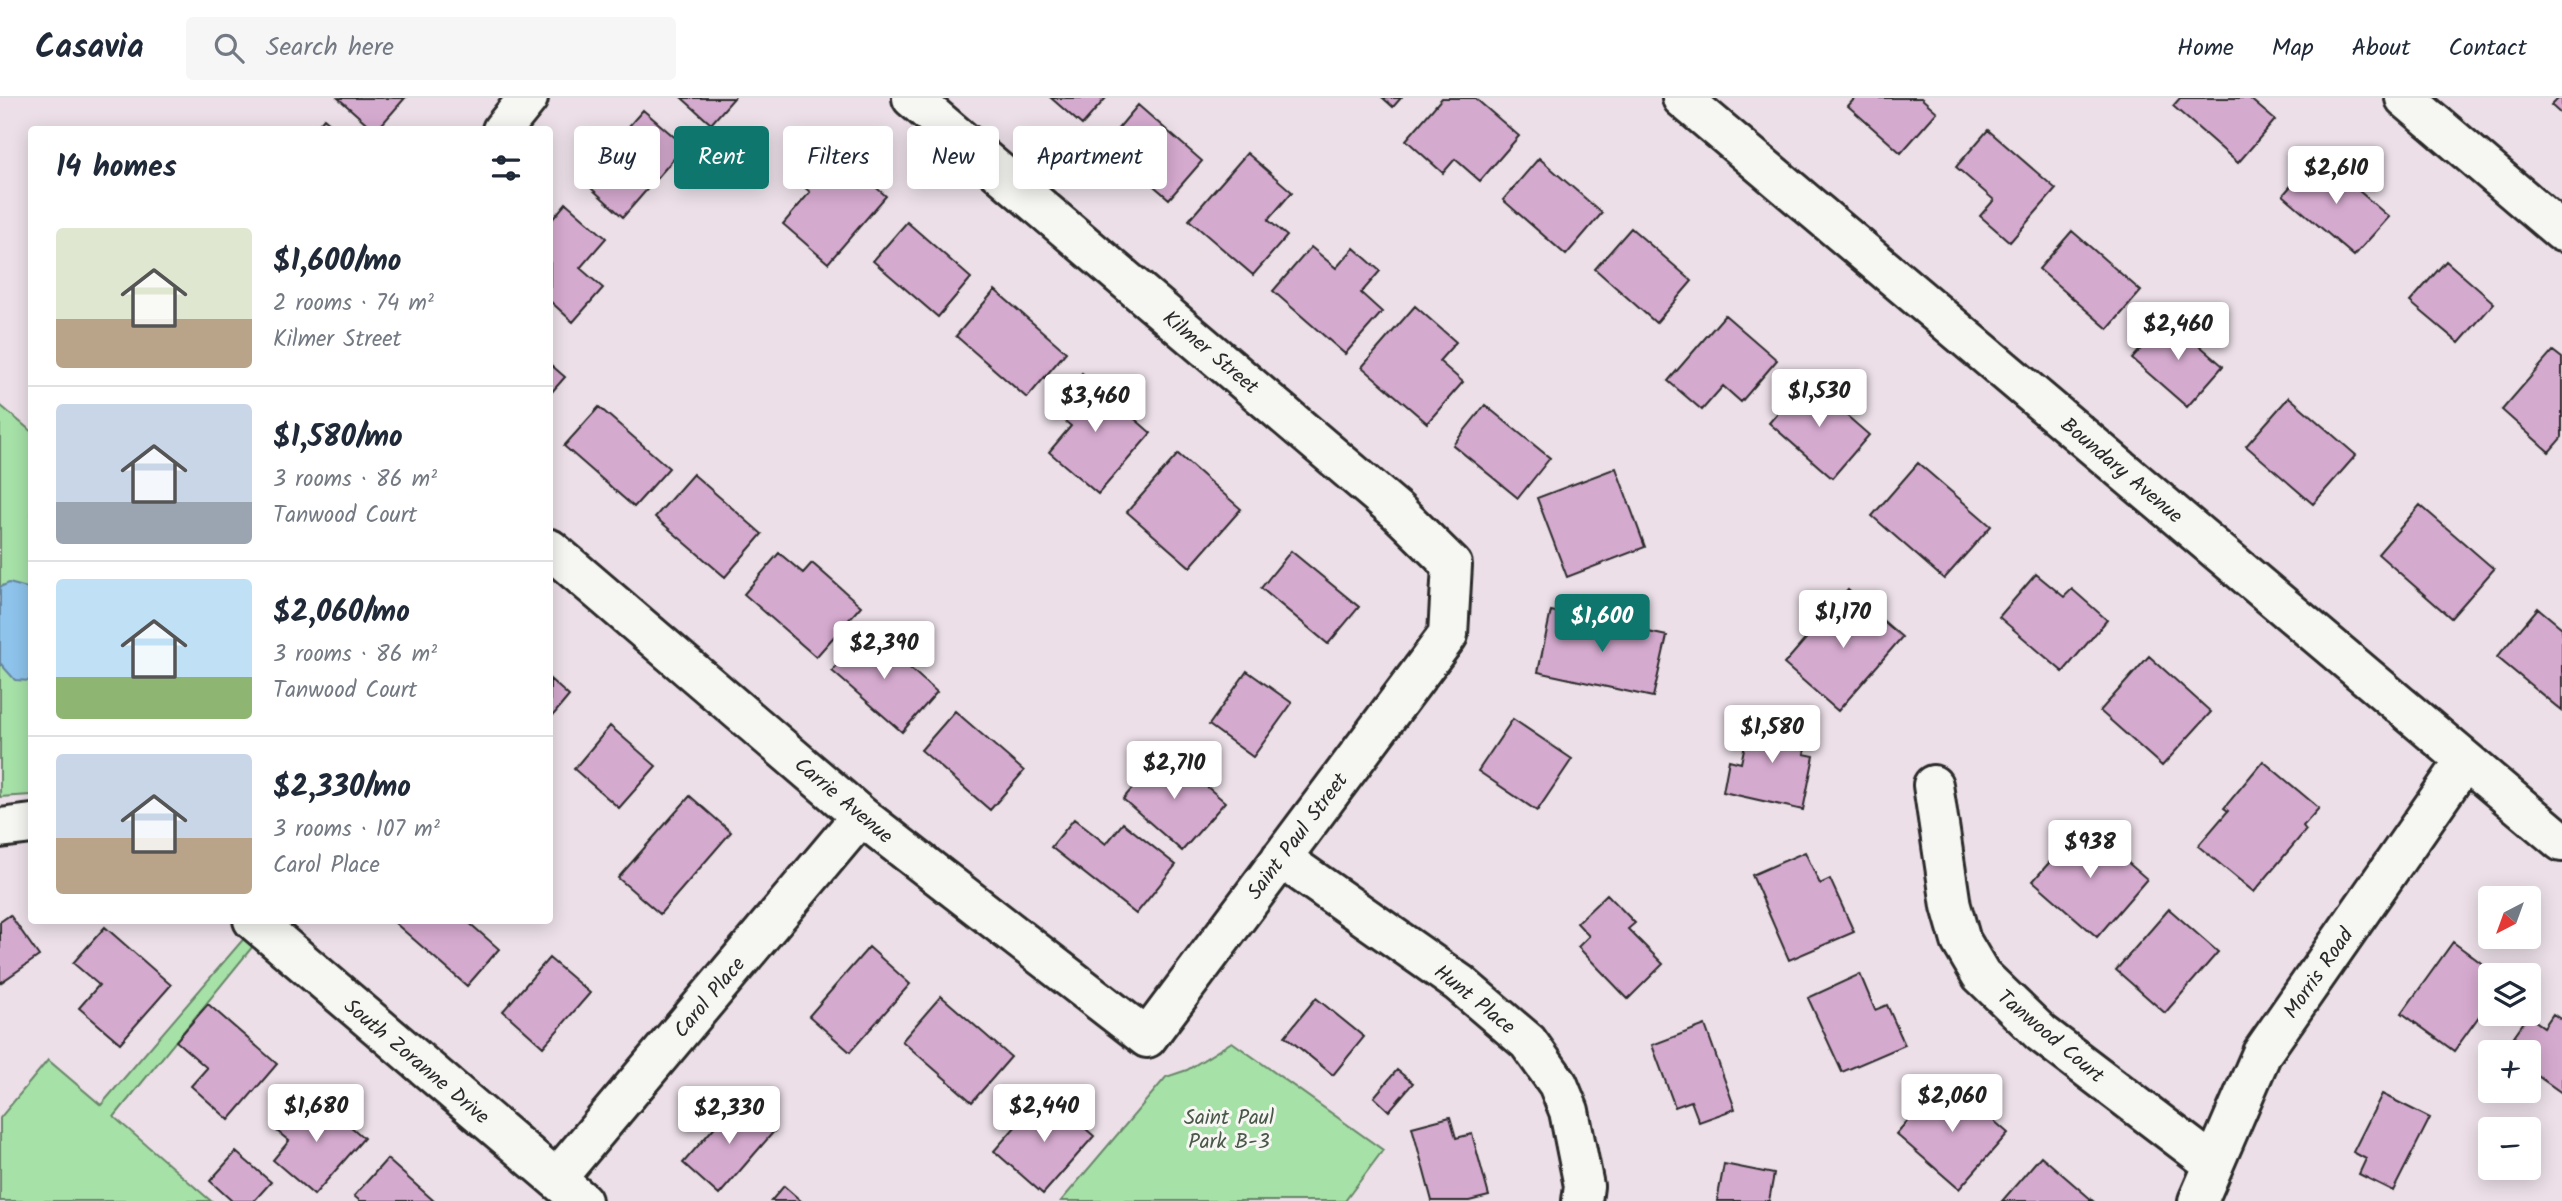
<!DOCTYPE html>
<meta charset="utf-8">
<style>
body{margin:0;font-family:Kalam,sans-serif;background:#f6f6f7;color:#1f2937;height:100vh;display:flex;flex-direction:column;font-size:26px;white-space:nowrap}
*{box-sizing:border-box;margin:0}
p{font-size:23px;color:#747a83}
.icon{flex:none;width:38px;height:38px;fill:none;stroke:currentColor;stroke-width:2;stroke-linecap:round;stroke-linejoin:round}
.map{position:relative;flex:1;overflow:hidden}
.sheet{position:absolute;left:28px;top:28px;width:525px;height:798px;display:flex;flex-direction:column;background:#fff;border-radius:7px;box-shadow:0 4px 18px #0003}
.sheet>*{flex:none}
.banner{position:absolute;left:574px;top:28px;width:665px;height:63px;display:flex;gap:14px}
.needle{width:46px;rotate:221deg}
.controls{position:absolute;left:2478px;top:788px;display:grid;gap:14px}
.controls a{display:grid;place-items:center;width:63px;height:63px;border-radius:7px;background:#fff;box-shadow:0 4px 18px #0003;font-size:35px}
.price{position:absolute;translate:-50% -60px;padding:0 16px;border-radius:7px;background:#fff;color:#222;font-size:23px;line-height:46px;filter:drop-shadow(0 2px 4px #0008)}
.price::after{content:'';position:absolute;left:50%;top:42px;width:21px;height:16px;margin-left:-10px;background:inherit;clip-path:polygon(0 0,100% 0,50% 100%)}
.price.current{background:#0f766e;color:#fff}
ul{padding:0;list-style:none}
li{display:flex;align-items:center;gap:21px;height:175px;padding:0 28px}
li+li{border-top:2px solid #e0e1e3}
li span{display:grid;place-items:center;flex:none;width:196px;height:140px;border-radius:7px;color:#555}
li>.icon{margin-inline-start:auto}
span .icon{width:84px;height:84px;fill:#fffc;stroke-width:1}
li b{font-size:30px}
h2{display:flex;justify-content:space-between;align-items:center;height:84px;padding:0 28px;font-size:30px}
.pill{padding:0 24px;border-radius:7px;background:#fff;box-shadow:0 4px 18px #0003;font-size:24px;line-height:63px}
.pill.current{background:#0f766e;color:#fff}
header{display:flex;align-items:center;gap:42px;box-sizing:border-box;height:98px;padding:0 35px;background:#fff;border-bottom:2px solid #e0e1e3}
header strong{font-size:33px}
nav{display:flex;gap:38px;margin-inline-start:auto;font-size:24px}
.search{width:490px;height:63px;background:#f6f6f7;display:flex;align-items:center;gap:18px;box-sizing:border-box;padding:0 24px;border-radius:7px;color:#747a83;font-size:26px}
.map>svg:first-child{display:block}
</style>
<header>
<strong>Casavia</strong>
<div class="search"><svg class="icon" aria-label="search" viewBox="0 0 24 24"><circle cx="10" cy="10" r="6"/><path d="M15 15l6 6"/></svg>Search here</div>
<nav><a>Home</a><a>Map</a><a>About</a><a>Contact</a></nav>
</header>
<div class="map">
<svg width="2562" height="1103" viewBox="0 0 2562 1103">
<rect width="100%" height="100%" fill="#ecdfe8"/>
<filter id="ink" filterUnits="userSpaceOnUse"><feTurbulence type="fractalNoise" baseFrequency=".0143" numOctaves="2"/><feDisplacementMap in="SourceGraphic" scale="14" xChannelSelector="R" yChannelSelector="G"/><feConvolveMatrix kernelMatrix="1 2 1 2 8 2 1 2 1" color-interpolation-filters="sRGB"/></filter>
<g filter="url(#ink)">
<!-- green -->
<path fill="#a6e1a7" stroke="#688669" stroke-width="2" d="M0,307L32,334L31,697L0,699Z
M252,831L262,837L114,1019L211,1103H0V1020L48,962L101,1007Z
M1232,944L1383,1052L1345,1103H1061L1166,979L1187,972Z"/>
<!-- water -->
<path fill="#8ec3eb" stroke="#66869e" stroke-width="2" d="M9,485L31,491V583L15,582L0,565V489Z"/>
<!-- building -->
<path fill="#d5aacf" stroke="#2b2b2b" stroke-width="2" d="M338,0H405L377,32H374Z
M682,0H734L711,26Z
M1051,0H1106L1082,27Z
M1383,0H1401L1393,9Z
M1442,0H1475L1519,38L1480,83L1455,61L1443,75L1406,42Z
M1855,0H1921L1937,14L1901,55L1848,8Z
M2180,0H2249L2275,22L2238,65L2173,8Z
M2558,0H2562V17L2551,7Z
M1138,7L1202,63L1169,101L1105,46Z
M643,12L685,48L623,119L582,82Z
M324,20L338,32H314Z
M1988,32L2056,91L2010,144L1980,118L1994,102L1956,69Z
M820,41L886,98L828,165L783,126L810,94L789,76Z
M1247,55L1292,94L1268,122L1287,138L1253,177L1189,122Z
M2318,57L2389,119L2354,158L2283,97Z
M1539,60L1602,115L1566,157L1503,102Z
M566,105L606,140L580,170L603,190L573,224L550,203V124Z
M907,124L971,180L938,219L873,163Z
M1631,130L1692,183L1656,225L1595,171Z
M2072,133L2141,193L2108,231L2039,171Z
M1311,149L1336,170L1354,150L1380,173L1361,195L1382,214L1345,256L1273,193Z
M2446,163L2494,205L2459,245L2410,204Z
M995,192L1066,254L1027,300L956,238Z
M1415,208L1456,244L1439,263L1463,284L1427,325L1362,269Z
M1725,217L1777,262L1741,304L1723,288L1702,312L1668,283Z
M2168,220L2223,268L2187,309L2132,261Z
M2553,253L2562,260V339L2549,354L2502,312Z
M550,266L565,279L550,296Z
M1082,275L1151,335L1098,396L1049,354L1071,328L1051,311Z
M1806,282L1869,337L1832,380L1769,325Z
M2289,299L2356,357L2313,406L2246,348Z
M1485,307L1550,360L1518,400L1453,347Z
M599,309L669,370L634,409L564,348Z
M1178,356L1241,411L1190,469L1127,414Z
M1918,365L1991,428L1944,481L1872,418Z
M1616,370L1645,449L1567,479L1537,400Z
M693,376L762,436L725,479L655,419Z
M2420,407L2494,471L2451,520L2378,456Z
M1291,453L1359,509L1328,546L1261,490Z
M779,455L803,475L812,465L861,508L816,559L744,496Z
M2036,476L2064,499L2072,491L2107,522L2063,574L1999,519Z
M1848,492L1902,539L1838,613L1784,566Z
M2538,510L2562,530V613L2497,559Z
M1551,513L1667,538L1653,599L1538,574Z
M867,532L937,594L902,634L832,573Z
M2149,558L2211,614L2162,668L2100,613Z
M1247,573L1292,605L1253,659L1209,627Z
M550,581L569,598L550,621Z
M955,613L1024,673L990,712L921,652Z
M1751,618L1809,631L1804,656L1814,658L1803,712L1723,694L1729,662L1741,665Z
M1513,621L1572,661L1537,713L1478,673Z
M610,628L656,668L619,710L574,671Z
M1165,653L1225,704L1182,753L1123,701Z
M2263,663L2319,710L2303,728L2306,732L2254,794L2198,748L2228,713L2224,710Z
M690,698L731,734L660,816L618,780Z
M1074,721L1106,746L1123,725L1176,767L1136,816L1051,749Z
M2083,726L2147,781L2097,839L2033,783Z
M1805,754L1820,786L1830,781L1854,834L1789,862L1752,777Z
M1607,796L1635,825L1628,831L1663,866L1628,901L1578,849L1589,838L1577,825Z
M2169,811L2218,854L2165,915L2116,872Z
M10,817L39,858L0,885V824Z
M396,822H466L499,851L467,888L395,825Z
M105,829L171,887L120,945L79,910L99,887L73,865Z
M2453,844L2496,876L2490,877V884L2483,894L2490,899V903L2454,953L2402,915Z
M869,849L910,886L850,954L809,918Z
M549,860L590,895L543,949L503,913Z
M1860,876L1875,912L1887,907L1905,947L1842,974L1808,900Z
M941,898L1011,959L972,1004L902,943Z
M1316,900L1364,939L1333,977L1285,938Z
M208,906L277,966L229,1022L191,988L207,970L176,943Z
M2553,916L2562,922V995L2529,972V954H2503L2528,918L2544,929Z
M1705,927L1735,1011L1699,1024L1691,1003L1675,1009L1652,947Z
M1397,972L1413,985L1389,1013L1374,999Z
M1945,980L2008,1035L1959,1091L1896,1036Z
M312,995L364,1040L314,1097L273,1062L289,1043L278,1034Z
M1045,995L1094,1038L1043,1096L994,1053Z
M2382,996L2430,1020L2393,1093L2359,1076L2366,1061L2353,1054Z
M740,1000L776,1031L719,1097L683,1065Z
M1450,1019L1456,1040L1472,1036L1489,1098L1469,1103H1432L1412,1029Z
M236,1054L271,1084L254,1103H232L210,1083Z
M2041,1058L2093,1103H2002Z
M387,1061L434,1103H360L354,1098Z
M1724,1066L1774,1076L1769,1103H1717Z
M784,1088L801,1103H771Z"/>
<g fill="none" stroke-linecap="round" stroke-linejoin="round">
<defs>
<path id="minor" d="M2405,0L2562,134
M502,32L528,0
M550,451L861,718L1147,940L1448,537L1452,467L1396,412L912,0
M1933,687L1951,808L1961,843L1981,877L2041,935L2213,1066
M0,730L32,726
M1281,760L1459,885L1528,944L1558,986L1569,1013L1584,1088L1582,1103
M253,822L582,1103
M556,1081L861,718
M2198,1103L2262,955L2465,663"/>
<path id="secondary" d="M1682,0L2562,744"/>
</defs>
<!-- minor casing -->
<use href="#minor" stroke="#2b2b2b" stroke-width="44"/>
<!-- secondary casing -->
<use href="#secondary" stroke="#2b2b2b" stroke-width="44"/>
<!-- minor -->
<use href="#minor" stroke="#f6f6f2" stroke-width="38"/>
<!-- secondary -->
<use href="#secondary" stroke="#f6f6f2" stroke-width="38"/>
</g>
</g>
<g text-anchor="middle" stroke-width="6" stroke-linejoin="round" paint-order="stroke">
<!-- street labels -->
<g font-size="21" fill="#2b2b2b" stroke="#f6f6f2">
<text transform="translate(1211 254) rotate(40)" y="7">Kilmer Street</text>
<text transform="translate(2122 372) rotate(40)" y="7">Boundary Avenue</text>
<text transform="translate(844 702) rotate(40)" y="7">Carrie Avenue</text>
<text transform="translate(1297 738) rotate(-53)" y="7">Saint Paul Street</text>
<text transform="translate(2318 875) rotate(-55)" y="7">Morris Road</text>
<text transform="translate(709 899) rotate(-50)" y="7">Carol Place</text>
<text transform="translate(1475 901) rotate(39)" y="7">Hunt Place</text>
<text transform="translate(2051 938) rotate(40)" y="7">Tanwood Court</text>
<text transform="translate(417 963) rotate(40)" y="7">South Zoranne Drive</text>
</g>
<!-- park labels -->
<g font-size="21" fill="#4a584a" stroke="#f6f6f2">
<text x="1229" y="1026">Saint Paul<tspan x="1229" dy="24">Park B-3</tspan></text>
</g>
</g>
</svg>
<div class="controls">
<a><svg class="needle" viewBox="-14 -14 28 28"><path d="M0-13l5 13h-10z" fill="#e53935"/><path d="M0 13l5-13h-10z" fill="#747a83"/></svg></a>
<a><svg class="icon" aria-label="layers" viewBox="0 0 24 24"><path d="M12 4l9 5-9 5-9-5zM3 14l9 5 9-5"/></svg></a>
<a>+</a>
<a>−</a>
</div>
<b class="price" style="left:2336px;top:108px">$2,610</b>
<b class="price" style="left:2178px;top:264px">$2,460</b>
<b class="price" style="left:1819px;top:331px">$1,530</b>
<b class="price" style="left:1095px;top:336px">$3,460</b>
<b class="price" style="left:1843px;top:552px">$1,170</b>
<b class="price current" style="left:1602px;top:556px">$1,600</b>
<b class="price" style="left:884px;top:583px">$2,390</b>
<b class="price" style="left:1772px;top:667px">$1,580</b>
<b class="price" style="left:1174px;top:703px">$2,710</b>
<b class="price" style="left:2090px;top:782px">$938</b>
<b class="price" style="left:1952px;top:1036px">$2,060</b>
<b class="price" style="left:316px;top:1046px">$1,680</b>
<b class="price" style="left:1044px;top:1046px">$2,440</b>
<b class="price" style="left:729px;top:1048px">$2,330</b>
<div class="banner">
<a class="pill">Buy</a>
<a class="pill current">Rent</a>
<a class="pill">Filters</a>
<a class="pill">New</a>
<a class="pill">Apartment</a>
</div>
<section class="sheet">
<h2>14 homes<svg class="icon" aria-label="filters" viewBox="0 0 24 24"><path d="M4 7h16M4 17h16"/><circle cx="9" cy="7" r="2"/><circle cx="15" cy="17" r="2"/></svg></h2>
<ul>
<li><span style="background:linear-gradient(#dfe7d0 65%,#b9a48a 0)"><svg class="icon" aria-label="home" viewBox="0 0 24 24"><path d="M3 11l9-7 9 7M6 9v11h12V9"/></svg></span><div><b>$1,600/mo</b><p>2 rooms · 74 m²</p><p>Kilmer Street</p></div></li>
<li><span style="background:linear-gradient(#c9d6e8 70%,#9aa5b1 0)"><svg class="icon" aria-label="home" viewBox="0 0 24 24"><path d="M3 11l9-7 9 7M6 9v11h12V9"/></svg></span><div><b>$1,580/mo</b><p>3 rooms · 86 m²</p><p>Tanwood Court</p></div></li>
<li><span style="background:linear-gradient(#bfe0f5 70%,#8fb573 0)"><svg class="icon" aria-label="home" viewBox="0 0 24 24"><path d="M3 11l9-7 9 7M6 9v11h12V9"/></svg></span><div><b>$2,060/mo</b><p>3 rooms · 86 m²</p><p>Tanwood Court</p></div></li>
<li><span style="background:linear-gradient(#c9d6e8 60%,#b9a48a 0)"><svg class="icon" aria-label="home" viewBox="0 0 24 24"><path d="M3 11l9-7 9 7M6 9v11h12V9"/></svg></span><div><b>$2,330/mo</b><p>3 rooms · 107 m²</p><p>Carol Place</p></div></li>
</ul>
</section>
</div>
